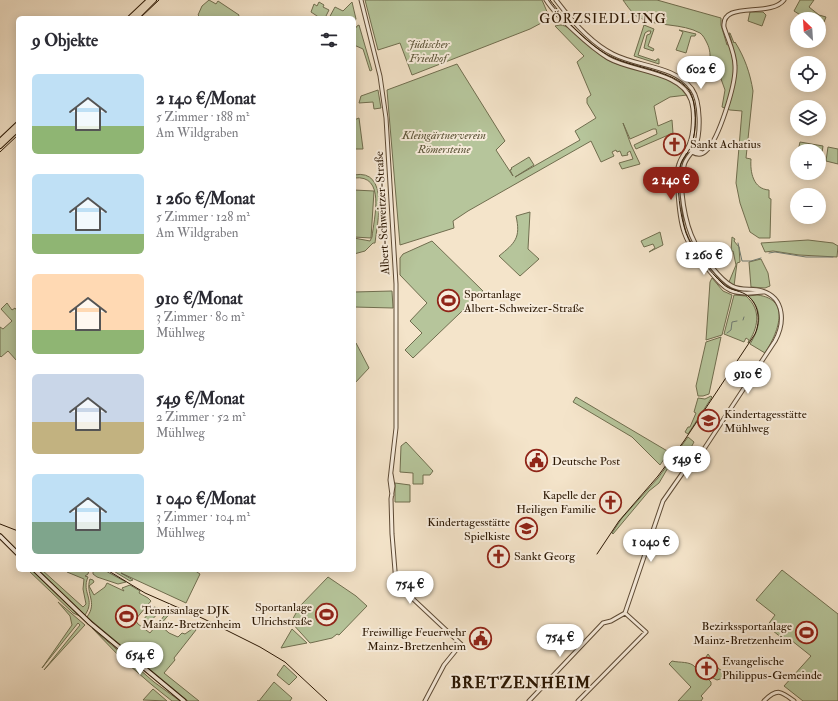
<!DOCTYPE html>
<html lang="de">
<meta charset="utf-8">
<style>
body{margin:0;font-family:"IM FELL Double Pica",serif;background:#f7f7f7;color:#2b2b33;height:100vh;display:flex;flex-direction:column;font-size:15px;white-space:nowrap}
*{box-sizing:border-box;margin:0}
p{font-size:13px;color:#7c7c81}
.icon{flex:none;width:22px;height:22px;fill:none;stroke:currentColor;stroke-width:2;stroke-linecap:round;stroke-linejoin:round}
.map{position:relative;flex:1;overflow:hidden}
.sheet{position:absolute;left:16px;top:16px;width:340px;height:556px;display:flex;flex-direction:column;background:#fff;border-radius:6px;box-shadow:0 2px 10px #0003}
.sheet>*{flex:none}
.needle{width:26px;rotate:335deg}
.buttons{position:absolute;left:790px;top:12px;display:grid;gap:8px}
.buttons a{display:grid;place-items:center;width:36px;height:36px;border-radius:50%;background:#fff;box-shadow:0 2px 10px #0003;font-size:20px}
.price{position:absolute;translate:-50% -34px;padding:0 9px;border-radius:14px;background:#fff;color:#222;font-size:13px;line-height:26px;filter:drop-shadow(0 1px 2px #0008)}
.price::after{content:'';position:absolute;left:50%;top:24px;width:12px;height:9px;margin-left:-6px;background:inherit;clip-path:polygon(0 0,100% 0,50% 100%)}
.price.selected{background:#8f2418;color:#fff}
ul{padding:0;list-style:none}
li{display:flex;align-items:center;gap:12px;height:100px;padding:0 16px}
li span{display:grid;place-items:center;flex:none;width:112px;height:80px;border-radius:6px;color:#555}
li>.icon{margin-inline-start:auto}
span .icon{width:48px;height:48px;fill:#fffc;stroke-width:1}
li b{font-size:17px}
h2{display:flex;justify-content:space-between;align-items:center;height:48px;padding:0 16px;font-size:17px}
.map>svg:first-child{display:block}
</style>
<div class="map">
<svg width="838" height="701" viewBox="0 0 838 701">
<rect width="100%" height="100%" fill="#f4e4ca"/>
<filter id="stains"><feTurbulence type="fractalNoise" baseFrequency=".005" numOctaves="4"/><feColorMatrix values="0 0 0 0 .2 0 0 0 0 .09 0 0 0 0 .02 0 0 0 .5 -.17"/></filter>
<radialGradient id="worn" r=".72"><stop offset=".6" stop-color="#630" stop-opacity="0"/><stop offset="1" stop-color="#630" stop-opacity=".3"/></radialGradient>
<!-- green -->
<path fill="#b6c59b" stroke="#706e4f" d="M209,0L216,4L218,1L239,15L238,18H201L198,15L202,6Z
M365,0H542L548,14L546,16L545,21L530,29L412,75L400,43L378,50Z
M623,0H657L721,18V25L727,45L732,43L729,33H730L734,43L735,42C745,58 750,73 753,91L746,158L751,159C750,172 753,189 769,190V198L771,199L770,238H759L750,232L740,203L736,183L742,111L730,110L722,107L725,90L716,65L695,79L691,78L692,74L686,72L689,60L701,64V65H698L697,67L701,69L707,63H709C711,56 710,49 707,43C705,39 703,35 700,33C682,23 658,27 640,18C634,16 627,6 623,0Z
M800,0H814L809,7L819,15L826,17L824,22L819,21V19H814L803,15L802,16L794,11Z
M319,2L324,5L323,7L329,10L325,18H320L311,12L314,4L317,6Z
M352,2L356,19L354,22V18H329L335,7L343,11Z
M750,12H763L766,15L762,26L748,21Z
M359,25L372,70L370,71L363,49L354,45V31L357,26Z
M560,25C573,25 593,52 606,59C631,73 670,70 687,95L670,97L654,106L658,126L672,120L673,133L636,149L634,145L657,134L656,129H653L630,139L623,123L631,145L640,164L622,169L619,163L633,159L630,151L627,153L628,155L622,156L620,151L617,152L616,150L612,152L614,156L601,162L591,141L468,211L453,221L454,228L400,245L387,90L457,64L505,141L496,150L513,176L510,170L512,169L511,168L529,157L534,165L515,177L580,140L575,131L596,118L587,103V98L591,95L577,62L584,56L555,26Z
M644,25L654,29L648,46L654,49L653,51L644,48L647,35L650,34L651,31H648L645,33L638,55L656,61L657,59H659V64L634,56Z
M679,30L696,34L695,36H691L686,53L676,50L683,32Z
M378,90L381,108L374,109L373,102L359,103L361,96Z
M359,118L363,149H354V120Z
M800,142L823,146L821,160H819V151H798Z
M828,147L838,149V164L826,161Z
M354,175C390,168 377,224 375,243H373L365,251L354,254V238L370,241L372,237C374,218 386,174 354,178Z
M354,190L374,191L371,238L354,237Z
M530,212L528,249L539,259L520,276L499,256C515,243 521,238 516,216Z
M660,232L663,245L649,252L655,248L653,244L644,247L641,241Z
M732,237L735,239L734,241L739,247L740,262L737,263L734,286L729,282L736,265L733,251H731Z
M808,240L833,243L838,246L837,257L799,255L773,251L765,252L761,243Z
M432,241L483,291L413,358L405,350L422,333L410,321L427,303L400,275V258L403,254Z
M761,259L768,273L770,286L765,288L751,287L749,262Z
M712,278L723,291L732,295L722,335L706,340L710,282Z
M392,291L393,308L354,307V292Z
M734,295L746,296C762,310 758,328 748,343L749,340L746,338L744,342L724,334Z
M757,295C793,299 777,334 765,353L750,344C760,328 764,310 748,296Z
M7,303L12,310L15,308L18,312V323L17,325L18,326L17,361L8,351L1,357L0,356V327L3,329L12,321L1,309Z
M721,337L709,394L703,396H698L696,386L706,342Z
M354,343H356L369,368L354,384Z
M711,396L712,397L688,434L685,432L688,427H690L696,413L694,412L698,398L705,399Z
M576,397L669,452L660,465L632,437L573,402Z
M688,437L694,442L688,453L669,466L659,483L649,491L613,534L612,533L622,518L658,478Z
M406,442L433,471L430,475H423V484H413V473L400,472L401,446Z
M395,483L410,485V502H395Z
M28,570H32L82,617L73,613Z
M36,570H42L83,607L86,604L83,589L84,579L67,572L69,570H89L88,574L85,576L88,577C81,593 96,599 85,615Z
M93,570H104L126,582L118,584L97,577L93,574Z
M112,570H194L200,574L186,603L121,573L133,580L130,581Z
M782,570L838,614V701H803L784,686L811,656L791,640L788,643L767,626L775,615L756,600Z
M328,577L356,596L367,606L339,635L337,634L332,638L310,643L291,622L300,606Z
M90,579L93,580L94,582L89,586L94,595L105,587L107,583L124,591L122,588L130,585L140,591L139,593L148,598L151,601L135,620L138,624L150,633L169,610L172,611L160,625L169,633L178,637L182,633L185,634L195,627L196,630L174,658L175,660L164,673L199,701H188L87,617C98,602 85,594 90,579Z
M58,602L85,625L84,626L44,670L80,625L78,623L42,668L72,625L70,616Z
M154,607L162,609L147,625L143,620Z
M92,628L154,682L180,701H172L152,685L121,658Z
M292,629L307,643L281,648Z
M708,654L719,669L727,673L726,677L717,680L711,677L714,673L711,669L713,667L709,663L710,661L706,657Z
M672,661C680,663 690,661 695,667C699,671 698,674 703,678H707L711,682V685L701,696L703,698L701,701H678L691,687L669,664Z
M284,665L297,677L289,685L277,675Z
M274,682L292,698L290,701H257H259Z
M153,689L167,701L143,700Z"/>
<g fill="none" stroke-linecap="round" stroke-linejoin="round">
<!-- stream -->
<path stroke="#6f7b72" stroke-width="1" d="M738,243L742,261H751L761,258
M769,253L775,252L806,257H833
M743,320L744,317
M727,333L731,330L732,322L737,321"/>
<defs>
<path id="tertiary" d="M361,0L380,76L386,118L396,284V428L390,480L392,495
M546,0C556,16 591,48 608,58C632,72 681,71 691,100C695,112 694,134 689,145C686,152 681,157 679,164C676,172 677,182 678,191C680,226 683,241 707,268C727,292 731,296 763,292
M556,0C571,20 591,43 613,54C638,67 674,65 692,89C701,102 701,134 695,148C691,154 685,159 684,166C678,187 685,224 695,243C701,254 720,280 732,286C741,291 752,288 762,291C785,298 785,323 775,341L704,449L684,471L663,501L625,613
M685,152L692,149L702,153
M692,152C697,155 702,155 706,151C719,139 736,84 735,66C735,53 728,40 724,27C721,0 770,18 784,0
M391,474L393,486L391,499L392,534L396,583L461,644L444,665L425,701
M529,701L603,623L611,621L625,613
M578,701L646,632L625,613
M764,701C777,688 781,691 794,701"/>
<path id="secondary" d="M0,536L18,554
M35,570L90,623L184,701"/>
<path id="trunk" d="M130,18L149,0
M136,18L154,0
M0,141L18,124
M0,146L18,129"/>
</defs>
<!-- tertiary casing -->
<use href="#tertiary" stroke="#5d4a35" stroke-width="5"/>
<!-- secondary casing -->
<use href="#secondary" stroke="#2b1703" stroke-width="5.5"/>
<!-- trunk casing -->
<use href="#trunk" stroke="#2b1703" stroke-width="6"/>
<!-- tertiary -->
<use href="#tertiary" stroke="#f8eddd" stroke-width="3"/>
<!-- secondary -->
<use href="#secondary" stroke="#f8eddd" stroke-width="3.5"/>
<!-- trunk -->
<use href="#trunk" stroke="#f4e4ca" stroke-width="4"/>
<!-- tram -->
<path stroke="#2b1703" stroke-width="1" d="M550,0C565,20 590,47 612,57C634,68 673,70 689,90C697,102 697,133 691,146C688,154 681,159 680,167C676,186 680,215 686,233C692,250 710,272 723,284C729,290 738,290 745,294C759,302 761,321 755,334L684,441L658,476L619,521L597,554
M140,18L159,0
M0,152L18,135
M0,524L18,531
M107,570L145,593L204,619L260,647L285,662L327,701"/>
</g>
<!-- icons -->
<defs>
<symbol id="church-ring" viewBox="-11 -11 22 22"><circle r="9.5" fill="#f8eddd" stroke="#8f2418" stroke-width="1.5"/><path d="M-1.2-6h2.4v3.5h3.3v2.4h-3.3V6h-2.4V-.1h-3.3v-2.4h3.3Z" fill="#8f2418"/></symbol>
<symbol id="stadium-ring" viewBox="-11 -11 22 22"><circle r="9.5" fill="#f8eddd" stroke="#8f2418" stroke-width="1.5"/><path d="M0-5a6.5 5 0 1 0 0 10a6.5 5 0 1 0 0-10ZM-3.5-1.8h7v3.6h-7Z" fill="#8f2418"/></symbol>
<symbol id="school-ring" viewBox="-11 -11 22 22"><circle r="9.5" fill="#f8eddd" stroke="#8f2418" stroke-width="1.5"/><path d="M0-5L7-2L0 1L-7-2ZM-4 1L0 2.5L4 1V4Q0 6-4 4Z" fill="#8f2418"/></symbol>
<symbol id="civic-ring" viewBox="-11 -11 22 22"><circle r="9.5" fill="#f8eddd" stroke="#8f2418" stroke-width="1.5"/><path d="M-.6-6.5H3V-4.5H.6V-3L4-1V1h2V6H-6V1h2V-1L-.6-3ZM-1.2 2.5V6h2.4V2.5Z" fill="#8f2418"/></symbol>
</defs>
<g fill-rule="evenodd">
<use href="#church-ring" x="662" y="132" width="25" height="25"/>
<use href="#stadium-ring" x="436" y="288" width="25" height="25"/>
<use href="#school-ring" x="696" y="408" width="25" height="25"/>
<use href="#civic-ring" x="524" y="448" width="25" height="25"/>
<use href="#church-ring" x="598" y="490" width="25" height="25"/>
<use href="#school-ring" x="514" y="516" width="25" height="25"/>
<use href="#church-ring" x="486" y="544" width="25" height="25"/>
<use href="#stadium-ring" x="314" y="602" width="25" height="25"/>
<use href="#stadium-ring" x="114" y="604" width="25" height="25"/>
<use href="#stadium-ring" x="794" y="620" width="25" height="25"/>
<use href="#civic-ring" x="468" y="626" width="25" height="25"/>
<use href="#church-ring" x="694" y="656" width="25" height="25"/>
</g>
<g text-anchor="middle" stroke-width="4" stroke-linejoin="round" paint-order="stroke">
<!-- park labels -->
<g font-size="12" font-style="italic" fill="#5c5438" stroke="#f8eddd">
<text x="428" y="48">Jüdischer<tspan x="428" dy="14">Friedhof</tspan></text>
<text x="444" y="139">Kleingärtnerverein<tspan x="444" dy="14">Römersteine</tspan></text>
</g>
<!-- poi labels -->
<g font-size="12" fill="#2b1703" stroke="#f8eddd" text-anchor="start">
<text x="690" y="148">Sankt Achatius</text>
<text x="464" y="298">Sportanlage<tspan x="464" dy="14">Albert-Schweizer-Straße</tspan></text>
<text x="724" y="418">Kindertagesstätte<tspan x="724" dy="14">Mühlweg</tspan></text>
<text x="552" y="465">Deutsche Post</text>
<text x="596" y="499" text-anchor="end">Kapelle der<tspan x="596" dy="14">Heiligen Familie</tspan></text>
<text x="510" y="526" text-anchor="end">Kindertagesstätte<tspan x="510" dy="14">Spielkiste</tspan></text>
<text x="514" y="560">Sankt Georg</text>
<text x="312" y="611" text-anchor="end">Sportanlage<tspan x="312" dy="14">Ulrichstraße</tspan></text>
<text x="142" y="614">Tennisanlage DJK<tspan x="142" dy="14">Mainz-Bretzenheim</tspan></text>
<text x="792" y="630" text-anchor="end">Bezirkssportanlage<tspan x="792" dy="14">Mainz-Bretzenheim</tspan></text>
<text x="466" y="636" text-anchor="end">Freiwillige Feuerwehr<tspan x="466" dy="14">Mainz-Bretzenheim</tspan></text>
<text x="722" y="665">Evangelische<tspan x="722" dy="14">Philippus-Gemeinde</tspan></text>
</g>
<!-- street labels -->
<g font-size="12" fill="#2b1703" stroke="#f8eddd">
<text transform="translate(382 213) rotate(-93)" y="4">Albert-Schweitzer-Straße</text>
</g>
<!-- neighbourhood labels -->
<g font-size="13" letter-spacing="1" fill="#2b1703" stroke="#f8eddd">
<text x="603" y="23">GÖRZSIEDLUNG</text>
</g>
<!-- district labels -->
<g font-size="16" font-weight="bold" letter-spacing="1" fill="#2b1703" stroke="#f8eddd">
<text x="521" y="688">BRETZENHEIM</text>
</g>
</g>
<rect width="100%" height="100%" filter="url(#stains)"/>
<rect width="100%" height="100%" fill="url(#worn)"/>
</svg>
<div class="buttons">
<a><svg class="needle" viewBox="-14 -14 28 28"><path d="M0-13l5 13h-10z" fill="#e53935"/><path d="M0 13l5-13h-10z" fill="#7c7c81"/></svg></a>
<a><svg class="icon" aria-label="locate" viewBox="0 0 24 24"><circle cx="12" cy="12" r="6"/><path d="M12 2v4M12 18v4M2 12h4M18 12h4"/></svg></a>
<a><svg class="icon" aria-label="layers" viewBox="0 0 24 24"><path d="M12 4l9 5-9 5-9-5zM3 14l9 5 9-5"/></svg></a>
<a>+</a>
<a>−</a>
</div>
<b class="price" style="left:701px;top:90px">602 €</b>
<b class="price selected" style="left:671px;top:201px">2 140 €</b>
<b class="price" style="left:704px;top:276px">1 260 €</b>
<b class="price" style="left:748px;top:395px">910 €</b>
<b class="price" style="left:687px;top:480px">549 €</b>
<b class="price" style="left:651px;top:563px">1 040 €</b>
<b class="price" style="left:410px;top:605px">754 €</b>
<b class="price" style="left:560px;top:658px">754 €</b>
<b class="price" style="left:140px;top:676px">654 €</b>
<section class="sheet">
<h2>9 Objekte<svg class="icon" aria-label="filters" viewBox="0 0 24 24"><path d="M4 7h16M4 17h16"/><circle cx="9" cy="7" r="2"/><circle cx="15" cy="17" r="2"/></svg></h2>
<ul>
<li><span style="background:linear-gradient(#bfe0f5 65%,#8fb573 0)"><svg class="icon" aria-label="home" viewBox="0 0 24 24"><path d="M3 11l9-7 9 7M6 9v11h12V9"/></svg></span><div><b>2 140 €/Monat</b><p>5 Zimmer · 188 m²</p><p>Am Wildgraben</p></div></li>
<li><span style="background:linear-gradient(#bfe0f5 75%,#8fb573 0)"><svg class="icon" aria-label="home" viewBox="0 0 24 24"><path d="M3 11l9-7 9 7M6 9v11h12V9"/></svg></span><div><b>1 260 €/Monat</b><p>5 Zimmer · 128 m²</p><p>Am Wildgraben</p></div></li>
<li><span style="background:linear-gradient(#ffd9b3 70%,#8fb573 0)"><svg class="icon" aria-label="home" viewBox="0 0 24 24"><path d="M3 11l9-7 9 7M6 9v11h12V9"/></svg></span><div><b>910 €/Monat</b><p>3 Zimmer · 80 m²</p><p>Mühlweg</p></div></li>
<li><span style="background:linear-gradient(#c9d6e8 60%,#c2b280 0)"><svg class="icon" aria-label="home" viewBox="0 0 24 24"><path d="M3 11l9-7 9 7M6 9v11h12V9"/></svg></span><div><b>549 €/Monat</b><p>2 Zimmer · 52 m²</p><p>Mühlweg</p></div></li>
<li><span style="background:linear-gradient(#bfe0f5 60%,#7fa58c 0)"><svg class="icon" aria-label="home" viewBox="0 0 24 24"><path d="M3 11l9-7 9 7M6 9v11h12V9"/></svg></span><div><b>1 040 €/Monat</b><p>3 Zimmer · 104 m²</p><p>Mühlweg</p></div></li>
</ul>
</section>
</div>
